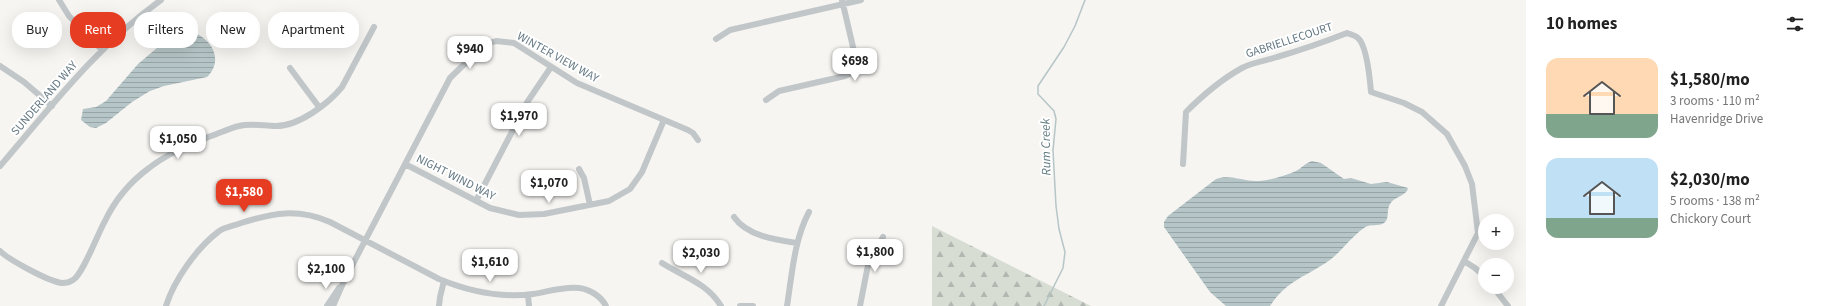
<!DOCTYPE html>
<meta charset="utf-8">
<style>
body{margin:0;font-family:"Source Sans 3",sans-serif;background:#f6f6f6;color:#222;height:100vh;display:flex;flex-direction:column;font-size:15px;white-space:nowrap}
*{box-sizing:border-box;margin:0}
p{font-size:13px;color:#767676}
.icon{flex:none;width:22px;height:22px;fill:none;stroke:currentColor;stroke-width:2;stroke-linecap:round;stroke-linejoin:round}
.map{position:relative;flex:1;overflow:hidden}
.details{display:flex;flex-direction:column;background:#fff;width:300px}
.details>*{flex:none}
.top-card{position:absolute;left:12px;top:12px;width:380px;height:36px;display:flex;gap:8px}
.tools{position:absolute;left:1478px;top:214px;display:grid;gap:8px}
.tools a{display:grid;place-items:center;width:36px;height:36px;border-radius:50%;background:#fff;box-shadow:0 4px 16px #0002;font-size:20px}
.price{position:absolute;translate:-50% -34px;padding:0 9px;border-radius:8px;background:#fff;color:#222;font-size:13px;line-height:26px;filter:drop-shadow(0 1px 2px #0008)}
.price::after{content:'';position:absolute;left:50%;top:24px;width:12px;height:9px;margin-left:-6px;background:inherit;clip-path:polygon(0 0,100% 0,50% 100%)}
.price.on{background:#e63c21;color:#fff}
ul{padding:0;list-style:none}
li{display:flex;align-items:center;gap:12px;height:100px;padding:0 20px}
li span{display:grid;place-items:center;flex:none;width:112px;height:80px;border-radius:12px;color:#555}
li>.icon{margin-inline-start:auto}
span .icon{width:48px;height:48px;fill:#fffc;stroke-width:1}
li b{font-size:17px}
h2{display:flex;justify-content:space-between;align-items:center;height:48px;padding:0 20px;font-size:17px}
.pill{padding:0 14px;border-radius:16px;background:#fff;box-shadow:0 4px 16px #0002;font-size:14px;line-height:36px}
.pill.on{background:#e63c21;color:#fff}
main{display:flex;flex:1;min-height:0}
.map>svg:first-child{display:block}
</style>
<main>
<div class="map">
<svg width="1526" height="306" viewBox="0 0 1526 306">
<defs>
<pattern id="forest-firs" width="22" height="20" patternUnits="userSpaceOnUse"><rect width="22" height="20" fill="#d7ddd3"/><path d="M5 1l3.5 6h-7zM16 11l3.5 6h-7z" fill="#b2b8b1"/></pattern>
<pattern id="water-rules" width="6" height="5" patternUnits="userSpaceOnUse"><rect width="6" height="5" fill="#b6c5c7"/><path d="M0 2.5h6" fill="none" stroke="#98a5a7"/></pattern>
</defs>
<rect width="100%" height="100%" fill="#f6f5f2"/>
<!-- forest -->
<path fill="url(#forest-firs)" d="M932,226L1091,306H932Z"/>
<!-- water -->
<path fill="url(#water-rules)" d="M183,30C207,32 227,57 207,77L164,86L150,91L132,102L106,123L96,128L90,127L81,120L83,109L96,107L106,101L138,64L171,36Z
M1312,161L1321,163L1344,179L1351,178L1371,184L1387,182L1408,188L1407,191C1402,197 1394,197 1390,204C1386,210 1390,219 1384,223C1378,227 1370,223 1364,228C1351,237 1342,251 1330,260C1306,277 1287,280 1270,306H1226L1210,292L1164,227V222L1168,216L1216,179C1230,174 1244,182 1259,181C1271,180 1285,176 1296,171C1302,168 1305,163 1312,161Z"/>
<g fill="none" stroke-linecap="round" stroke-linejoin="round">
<!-- stream -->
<path stroke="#b6c5c7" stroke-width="1.5" d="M1044,306L1063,268L1065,252L1059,229L1056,206L1053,150L1056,119L1054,111L1038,94V86L1064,47L1075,26L1085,0"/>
<!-- minor -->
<path stroke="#c1c6c8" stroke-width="6" d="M59,0L69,16L102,50
M716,39L730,30L861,0
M0,66L24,82L52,106
M290,68L319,107
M766,100L779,91L845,76L853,72L857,64L842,0
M405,164L490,208L519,215L544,214L609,201L630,189L642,172L664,120
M1183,164L1186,112C1202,96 1222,79 1242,68C1253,62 1265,61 1277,57C1301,50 1324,42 1347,33C1350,34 1355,35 1358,38C1367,46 1370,80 1371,92L1404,103L1422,112L1447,134L1465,166L1472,184L1478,233L1441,306
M0,166C50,108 98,45 161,0
M579,169L584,178L590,205
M476,201L528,101L551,67
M734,217C747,236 776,240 797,243
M0,251C9,260 50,282 62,283C66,283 70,282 73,280C83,274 98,233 105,221C115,200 130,182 149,168C168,153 189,145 211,136C220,133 230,128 239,126C251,123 264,126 276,126C299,126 328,104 342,87L374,27
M1464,261L1475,268L1485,277
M662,263C684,277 707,283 721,306
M1493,287L1508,306
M528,295L529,306
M166,306C174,280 197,248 218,232C224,227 234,226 241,223C273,213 297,208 330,222L439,279C468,291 502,298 533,294C547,292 564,286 579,288C589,289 601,296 606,306
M327,306L339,288
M333,306L344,281L450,78L484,45L496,41L514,43L577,83L688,130L693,133L698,140
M439,306L440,297L444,281
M740,306H753
M787,306C792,275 794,240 809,212
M860,306L868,265L883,237"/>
</g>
<g text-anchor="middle" stroke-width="4" stroke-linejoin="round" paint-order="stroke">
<!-- street labels -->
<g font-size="12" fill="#647883" stroke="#fff">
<text transform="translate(1289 40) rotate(-18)" y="4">GABRIELLECOURT</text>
<text transform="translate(558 57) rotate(29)" y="4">WINTER VIEW WAY</text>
<text transform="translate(44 98) rotate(-49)" y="4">SUNDERLAND WAY</text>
<text transform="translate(456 177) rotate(27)" y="4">NIGHT WIND WAY</text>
</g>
<!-- water labels -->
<g font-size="13" font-style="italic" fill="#5f7b80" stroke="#fff">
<text transform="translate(1045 147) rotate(-91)" y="5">Rum Creek</text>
</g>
</g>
</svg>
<div class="tools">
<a>+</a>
<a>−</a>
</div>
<b class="price" style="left:470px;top:70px">$940</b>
<b class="price" style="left:855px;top:82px">$698</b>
<b class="price" style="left:519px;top:137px">$1,970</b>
<b class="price" style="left:178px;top:160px">$1,050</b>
<b class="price" style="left:549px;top:204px">$1,070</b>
<b class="price on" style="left:244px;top:213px">$1,580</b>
<b class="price" style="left:875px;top:273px">$1,800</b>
<b class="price" style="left:701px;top:274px">$2,030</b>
<b class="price" style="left:490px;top:283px">$1,610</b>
<b class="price" style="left:326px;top:290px">$2,100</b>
<div class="top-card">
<a class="pill">Buy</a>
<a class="pill on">Rent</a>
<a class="pill">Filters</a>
<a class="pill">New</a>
<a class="pill">Apartment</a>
</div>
</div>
<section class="details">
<h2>10 homes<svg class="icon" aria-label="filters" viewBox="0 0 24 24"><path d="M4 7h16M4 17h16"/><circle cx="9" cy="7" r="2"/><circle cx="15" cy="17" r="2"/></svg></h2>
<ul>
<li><span style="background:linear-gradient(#ffd9b3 70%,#7fa58c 0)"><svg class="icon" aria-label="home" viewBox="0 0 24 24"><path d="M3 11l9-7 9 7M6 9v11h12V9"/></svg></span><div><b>$1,580/mo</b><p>3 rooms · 110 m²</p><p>Havenridge Drive</p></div></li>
<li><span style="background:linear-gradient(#bfe0f5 75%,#7fa58c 0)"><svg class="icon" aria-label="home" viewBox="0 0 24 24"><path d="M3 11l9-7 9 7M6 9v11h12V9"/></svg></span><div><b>$2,030/mo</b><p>5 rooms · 138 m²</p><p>Chickory Court</p></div></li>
</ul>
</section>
</main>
